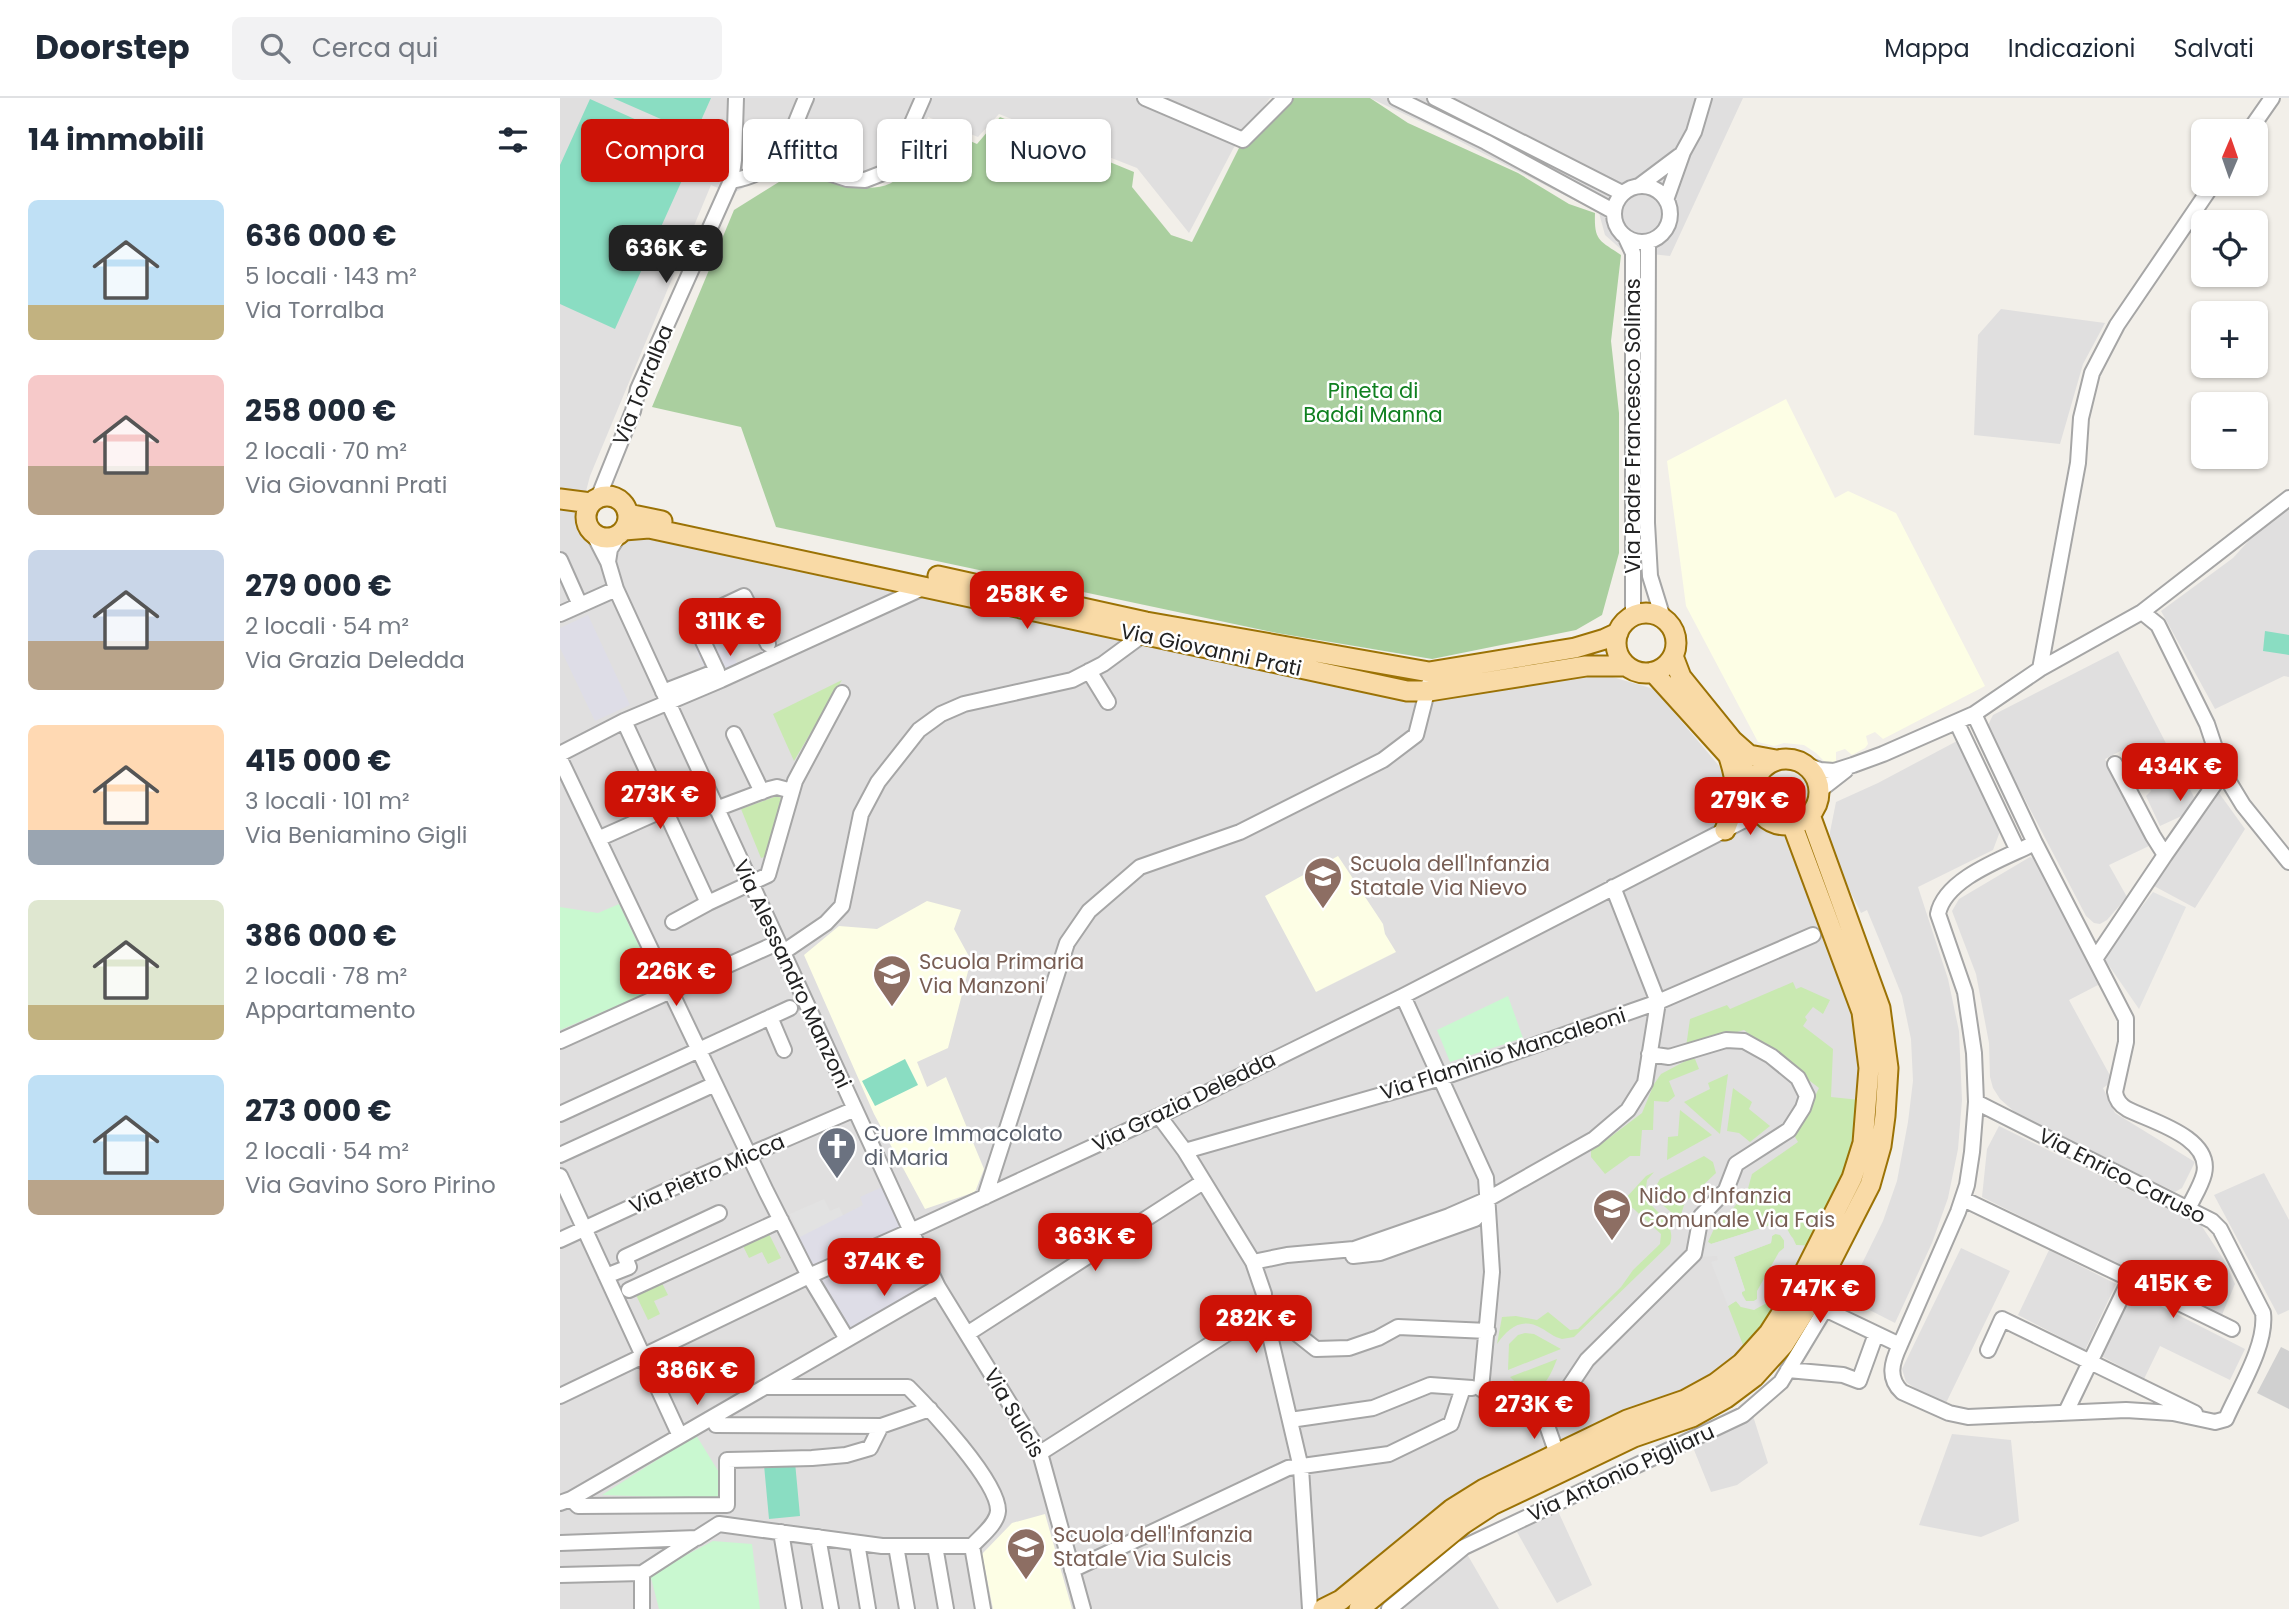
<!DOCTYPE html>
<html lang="it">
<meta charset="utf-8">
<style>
body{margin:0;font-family:Poppins,sans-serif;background:#f2f2f3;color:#1f2937;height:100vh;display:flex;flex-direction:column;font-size:26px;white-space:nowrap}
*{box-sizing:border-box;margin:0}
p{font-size:23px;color:#747a83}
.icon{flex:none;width:38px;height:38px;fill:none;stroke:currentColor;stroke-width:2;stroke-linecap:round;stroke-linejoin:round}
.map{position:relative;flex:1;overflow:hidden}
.drawer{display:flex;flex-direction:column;background:#fff;width:560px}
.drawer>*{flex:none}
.hud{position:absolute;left:21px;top:21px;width:665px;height:63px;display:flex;gap:14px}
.needle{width:46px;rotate:2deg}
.buttons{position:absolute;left:1631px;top:21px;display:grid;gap:14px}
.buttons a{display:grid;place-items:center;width:77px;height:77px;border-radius:10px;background:#fff;box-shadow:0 2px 5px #0004;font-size:35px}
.price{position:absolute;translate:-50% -60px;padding:0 16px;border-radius:14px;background:#cd1206;color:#fff;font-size:23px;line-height:46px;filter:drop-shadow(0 2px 4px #0008)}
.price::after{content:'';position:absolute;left:50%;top:42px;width:21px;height:16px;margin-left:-10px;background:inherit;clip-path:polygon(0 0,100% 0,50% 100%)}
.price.current{background:#222;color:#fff}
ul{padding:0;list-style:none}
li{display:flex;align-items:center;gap:21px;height:175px;padding:0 28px}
li span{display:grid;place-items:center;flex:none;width:196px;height:140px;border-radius:10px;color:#555}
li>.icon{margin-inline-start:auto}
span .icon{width:84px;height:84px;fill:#fffc;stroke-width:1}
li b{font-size:30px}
h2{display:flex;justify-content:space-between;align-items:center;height:84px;padding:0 28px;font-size:30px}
.tag{padding:0 24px;border-radius:10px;background:#fff;box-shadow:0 2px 5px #0004;font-size:24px;line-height:63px}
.tag.current{background:#cd1206;color:#fff}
header{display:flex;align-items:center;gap:42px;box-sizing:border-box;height:98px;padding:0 35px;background:#fff;border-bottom:2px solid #e0e1e3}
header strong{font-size:33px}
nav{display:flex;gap:38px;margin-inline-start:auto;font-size:24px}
.search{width:490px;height:63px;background:#f2f2f3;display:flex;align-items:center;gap:18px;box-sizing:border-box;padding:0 24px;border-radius:10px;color:#747a83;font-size:26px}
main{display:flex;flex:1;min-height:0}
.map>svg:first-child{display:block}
</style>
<header>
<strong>Doorstep</strong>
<div class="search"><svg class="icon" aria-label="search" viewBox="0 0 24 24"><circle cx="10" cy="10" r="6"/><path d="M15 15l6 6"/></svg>Cerca qui</div>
<nav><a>Mappa</a><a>Indicazioni</a><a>Salvati</a></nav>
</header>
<main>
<section class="drawer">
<h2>14 immobili<svg class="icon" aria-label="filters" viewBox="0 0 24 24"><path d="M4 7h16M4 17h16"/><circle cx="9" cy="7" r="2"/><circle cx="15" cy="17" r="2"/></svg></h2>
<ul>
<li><span style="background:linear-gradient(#bfe0f5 75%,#c2b280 0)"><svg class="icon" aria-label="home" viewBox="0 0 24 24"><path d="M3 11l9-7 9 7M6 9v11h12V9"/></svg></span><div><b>636 000 €</b><p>5 locali · 143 m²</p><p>Via Torralba</p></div></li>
<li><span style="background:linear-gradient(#f6c9c9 65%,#b9a48a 0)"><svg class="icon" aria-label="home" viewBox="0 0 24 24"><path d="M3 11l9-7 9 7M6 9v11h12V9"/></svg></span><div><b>258 000 €</b><p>2 locali · 70 m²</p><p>Via Giovanni Prati</p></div></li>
<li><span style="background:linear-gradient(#c9d6e8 65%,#b9a48a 0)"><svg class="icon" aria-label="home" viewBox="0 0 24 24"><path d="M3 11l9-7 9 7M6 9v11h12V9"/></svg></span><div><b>279 000 €</b><p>2 locali · 54 m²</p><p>Via Grazia Deledda</p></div></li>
<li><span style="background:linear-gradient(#ffd9b3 75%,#9aa5b1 0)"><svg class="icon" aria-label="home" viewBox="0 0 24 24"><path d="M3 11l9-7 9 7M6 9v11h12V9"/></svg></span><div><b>415 000 €</b><p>3 locali · 101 m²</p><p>Via Beniamino Gigli</p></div></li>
<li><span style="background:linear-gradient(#dfe7d0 75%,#c2b280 0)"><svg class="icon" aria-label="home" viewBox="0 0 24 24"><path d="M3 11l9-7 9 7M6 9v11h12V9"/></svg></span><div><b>386 000 €</b><p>2 locali · 78 m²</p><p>Appartamento</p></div></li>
<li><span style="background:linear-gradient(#bfe0f5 75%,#b9a48a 0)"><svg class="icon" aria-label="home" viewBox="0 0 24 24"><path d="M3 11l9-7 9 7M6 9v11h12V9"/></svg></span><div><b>273 000 €</b><p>2 locali · 54 m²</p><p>Via Gavino Soro Pirino</p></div></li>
</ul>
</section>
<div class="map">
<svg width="1729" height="1511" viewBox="0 0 1729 1511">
<rect width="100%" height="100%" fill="#f2efe9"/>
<!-- residential -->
<path fill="#e0dfdf" d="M0,0H710L673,51L629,135L577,70L439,16L418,39L368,19L339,69L298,86L228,66L172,96L151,87L30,378L17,428L78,438L851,604L1042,576L1094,591L1160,669L1201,726L1226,740L1295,920L1301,1029L1229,1190L1175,1261L1147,1283L1050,1318L967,1359L798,1478L744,1511H0Z
M810,0H1183L1110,158L1063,153L1045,137L1039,115L874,30Z
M1441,211L1545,225L1523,266L1500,346L1414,337L1418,237Z
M1729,406V579L1724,578L1655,611L1601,513L1673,460L1702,428Z
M1558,553L1634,699L1626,716L1600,728L1586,698L1591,693L1568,649L1545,661L1589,748L1549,767L1567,799L1547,822L1540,826L1534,825L1526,818L1429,633V625L1433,617Z
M1397,643L1438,728L1439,736L1433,752L1358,789L1388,881L1399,933L1402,1002L1398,1051L1388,1100L1372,1145L1335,1225L1288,1201L1291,1188L1323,1123L1337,1083L1348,1024L1353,983L1351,941L1342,898L1324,853L1307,812L1301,815L1275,763L1269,746L1270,734L1276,704L1318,685Z
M1659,695L1685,731L1635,810L1594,788Z
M1470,759L1477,762L1536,878L1538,887L1509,902L1553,983L1543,990L1555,1015L1635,1064L1622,1090L1615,1094L1457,1016L1440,1001L1433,990L1430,979L1429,945L1416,876L1392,813L1399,801Z
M1439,1028L1641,1127L1664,1162L1675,1186L1661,1219L1422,1099L1427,1051Z
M1704,1075L1729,1122V1212L1718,1217L1654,1097Z
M1401,1150L1450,1173L1386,1305L1361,1294L1346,1284L1342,1271Z
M1489,1152L1556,1186L1525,1252L1458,1217Z
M1573,1194L1685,1251L1670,1282L1600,1248L1584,1281L1543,1259L1542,1256Z
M1193,1318L1208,1365L1177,1387L1151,1394L1132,1347Z
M1392,1336L1451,1342L1459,1423L1421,1439L1359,1427Z
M997,1411L1032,1487L997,1505L957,1434Z
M907,1456L939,1511H845L843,1507Z"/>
<!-- education -->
<path fill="#fdfee5" d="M1226,301L1275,400L1288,393L1336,415L1425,588L1323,641L1315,634L1306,638L1308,646L1305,650L1292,657L1285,651L1276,654V665H1266L1256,655L1244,647L1224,645L1214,648L1198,644L1126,508L1107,363Z
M778,758L823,826L825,836L836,854L756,894L705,798Z
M367,803L401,812L394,831L411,862L388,950L357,964L367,989L386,979L424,1071L415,1094L365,1111L314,1016L244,857L279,828L317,831Z
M485,1416L512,1511H433L422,1456L452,1425Z"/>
<!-- religious -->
<path fill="#d0d0d0" d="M1721,1249L1729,1253V1311L1697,1295Z"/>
<!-- grass -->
<path fill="#c9e9b1" d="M282,582L234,663L213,616Z
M217,698L221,700L220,704L207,758L201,760L181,711Z
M1233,884L1236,891L1241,889L1270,902L1263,916L1253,909L1245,919L1247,922L1243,928L1273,951L1271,999L1300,1002L1286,1069L1248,1148L1236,1147L1233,1140L1219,1127H1211L1151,1146L1148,1144L1157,1124L1169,1115L1187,1094L1192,1076L1238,1044L1235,1039L1259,990L1184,932L1126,949L1130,921L1167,907L1170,911Z
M1131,960L1135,961L1139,971L1109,983L1115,998L1108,1004L1094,1003L1093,1032H1082L1080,1058H1070L1045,1076L1031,1059V1051L1037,1049L1082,1015L1094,986L1101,976Z
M1168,976L1160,1036L1124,1004L1150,991L1148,985Z
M1173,990L1192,1004L1189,1011L1210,1028L1190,1044L1179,1035L1167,1033Z
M1120,1012L1152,1037L1107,1062L1108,1039L1118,1038Z
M1144,1058L1153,1064L1156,1075L1125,1104L1118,1126L1112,1115L1098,1103L1096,1088L1100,1081Z
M1094,1074L1087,1082L1085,1098C1094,1115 1117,1124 1110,1146L1014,1239L1002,1241C993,1239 989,1234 981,1230C962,1219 948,1230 937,1246L942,1219L956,1218L977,1222L988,1214L1010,1232L1018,1231L1061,1189L1073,1172L1100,1146L1101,1136L1064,1102L1086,1078Z
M209,1136L221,1160L208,1166L202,1154L189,1160L183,1148Z
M1215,1136H1220L1226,1146L1224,1150L1198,1201L1194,1203H1186L1181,1194L1185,1193L1174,1159L1211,1145L1212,1138Z
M102,1185L108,1197L94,1203L100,1216L88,1222L76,1197Z
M1221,1198C1211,1216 1201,1236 1183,1247L1168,1208L1176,1203L1181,1209Z
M965,1235L974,1236L1001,1251L948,1272L949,1246L958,1237Z
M997,1261C987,1287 976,1305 950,1279Z"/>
<!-- forest -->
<path fill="#aacf9f" d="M720,0H810L848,25L958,75L1009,106L1035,115C1034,143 1039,142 1061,157L1051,243L1059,315V455L1042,517L1016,532L872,561L717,535L216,429L181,329L92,309L174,112L235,74C267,79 323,109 347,70C355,56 361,40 369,25L417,46L440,19L574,74L572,89L611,137L632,144L683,42Z"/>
<!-- park -->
<path fill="#c9f8d0" d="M59,806L99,890L0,932V809L38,815Z
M948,898L963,940L890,964L877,932Z
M136,1337L160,1376L161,1401L42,1397Z
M153,1443L192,1446L200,1511H99L90,1476Z"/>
<!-- pitch -->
<path fill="#8addc2" d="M53,0H151L135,36Z
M30,1L137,49L55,231L0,206V67Z
M1705,533L1729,537V557L1703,553Z
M345,961L358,987L315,1008L302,983Z
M235,1364L240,1418L209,1421L204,1367Z"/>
<!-- parking -->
<path fill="#e2e2e2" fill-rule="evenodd" d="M1593,794L1626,809L1579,911L1543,859Z
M264,1101L270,1113L279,1109L298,1146L254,1167L230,1116Z
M1211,1127L1226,1129L1236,1147L1248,1148L1221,1198L1209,1200L1205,1206L1194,1212L1181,1209L1176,1203L1168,1208L1151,1164L1158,1162L1157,1158L1142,1159L1148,1144L1151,1146ZM1215,1136L1220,1137L1224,1142V1150L1219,1154L1197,1193V1201L1194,1203H1186L1182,1198V1194L1185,1192L1174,1159L1211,1145L1212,1138Z"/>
<!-- plaza -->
<path fill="#dedde7" d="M194,497L220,553L205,559L195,538L170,549L179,570L150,583L125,527Z
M28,517L70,607L35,623L0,550V530Z
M322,1089L374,1188L292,1235L238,1140L303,1107L300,1099Z"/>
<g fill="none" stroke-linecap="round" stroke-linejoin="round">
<defs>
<path id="minor" d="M585,0L683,42L725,0
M836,0L926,44L1053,113
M875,0L1062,95
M1689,33L1712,0
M219,59L287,81L305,82L323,75L334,66L363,0
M171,83C224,74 227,43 246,0
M1054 116a28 28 0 1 1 56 0a28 28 0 1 1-56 0Z
M1079,88L1119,58
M1106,102L1123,54L1134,34L1144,0
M1066,140L1073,155V518
M1088,144L1087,425L1090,478L1103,520
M38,400L73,313L78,291L171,83L174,62L176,0
M33,435L48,464L56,491L351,1133L378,1189L480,1355L523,1511
M0,462L20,507
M48,464L50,451L60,436
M1582,514L1598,527L1647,626L1663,674L1683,707L1729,764
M0,516L56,491
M1480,571L1518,365L1521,320L1532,275L1557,227L1653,86
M529,573L548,604
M103,594L157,573L133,522L184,498L208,546
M1414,616L1475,745L1566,921V944L1555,994C1556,1001 1560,1007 1567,1011C1590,1023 1653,1039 1644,1076C1641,1088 1633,1100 1628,1111
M64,623L148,805L208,777L235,683L282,595
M1397,625L1458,753
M174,636L202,694
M0,656L64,623L161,582L365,489
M0,661L206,1093L249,1178L287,1241
M1244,666L1260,672L1274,673L1293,667L1323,656L1414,616L1480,571L1582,514L1729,400
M1259,693L1286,672
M156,711L209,691L217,689L232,693
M1170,725L1194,699
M38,741L148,692
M1605,757L1663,674
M113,824L148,805
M222,855L266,825L282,808L301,716L318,684L359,632L381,616L404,606L512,582L543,566L581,538
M1535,861L1605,757L1593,738L1555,666
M843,898L926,1080L932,1174L921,1291
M210,919L224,952
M0,943L217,845
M1416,1004L1652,1123L1660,1131L1703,1215C1707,1247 1679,1291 1666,1321L1655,1324
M0,1016L230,910
M599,1018L625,1053L693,1164L704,1196V1212L741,1370L750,1511
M625,1053L881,980L1098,904L1253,837
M0,1057L155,986
M0,1078L120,1338
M425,1099L507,845L529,813L580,769L680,734L823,662L856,637L869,586
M1403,1101L1570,1181L1506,1314
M0,1142L108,1092L295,1011
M793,1158L820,1155L915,1121L928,1102
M693,1164L727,1157L794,1151L889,1118L928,1101L1034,1041L1068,1012L1085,985L1098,904L1053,789
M46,1178L69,1169L65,1159L159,1115
M1570,1181L1672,1231
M69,1192L221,1122
M1250,1204L1340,1247L1398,1114L1407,1087L1412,1054L1416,1004L1414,955L1405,894L1378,816C1385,780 1445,760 1475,745
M407,1236L643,1084
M1340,1247C1332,1264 1327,1280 1342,1294L1389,1315L1408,1319L1566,1312L1613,1315L1655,1324
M1428,1252L1442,1221L1635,1315
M1228,1272L1283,1277L1299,1283L1316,1236
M209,1289H348C369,1310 439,1384 438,1413C437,1426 421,1438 412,1448
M921,1291C943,1308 956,1314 984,1319
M0,1298L249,1178L351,1133L599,1018L843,898L1200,714
M984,1319L995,1310L1027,1262L1134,1156L1141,1118L1166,1092L1176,1066L1229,1032L1243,1010L1247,998L1238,980L1211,958L1184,943L1166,942L1109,959L1089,956
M984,1319L997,1356
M153,1320L156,1327L321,1328L370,1311
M730,1322L813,1310L870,1287L912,1290
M480,1355L704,1212L713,1210L732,1232L756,1251L789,1250L818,1240L838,1229L928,1233
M11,1401L18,1408L167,1407V1362L252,1360L286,1357L310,1350L321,1328
M0,1405L11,1401L378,1189
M221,1434L234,1511
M258,1439L271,1511
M0,1445L137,1440L159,1426L322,1448H412
M297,1445L308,1511
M336,1448L347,1511
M375,1448L386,1511
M412,1448L423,1511
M512,1472L728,1370L829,1356L891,1326L903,1290
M0,1477L82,1475
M82,1511V1475L136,1440
M829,1511L904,1449L1183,1317L1221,1284L1265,1211"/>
<path id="major" d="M26 419a21 21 0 1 1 42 0a21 21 0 1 1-42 0Z
M0,401L31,405
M68,416L102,423
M64,432L89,430C342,484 594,541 847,593H869L1026,568H1066
M378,478L586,524L869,574L1015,550L1045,541L1058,535
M1056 545a30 30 0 1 1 60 0a30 30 0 1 1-60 0Z
M1113,558L1121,579L1172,642L1189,657L1216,662
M1093,574L1169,658L1195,683
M1193 694a33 33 0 1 1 66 0a33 33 0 1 1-66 0Z
M1165,732C1177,703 1179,689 1169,659
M763,1511L781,1502L892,1411L924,1391L1067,1322L1125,1302L1156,1285L1182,1265L1209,1235L1232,1199L1292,1080L1303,1045L1309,970L1302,914L1232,726
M799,1511L903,1426L932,1407L1074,1339L1132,1319L1166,1300L1194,1279L1224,1246L1248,1208L1310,1087L1321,1048L1325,1018L1328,970L1320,910L1250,717"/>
</defs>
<!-- minor casing -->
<use href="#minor" stroke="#a6a6a6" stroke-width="18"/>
<!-- major casing -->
<use href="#major" stroke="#9b7205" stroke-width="23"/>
<!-- minor -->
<use href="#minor" stroke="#fff" stroke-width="14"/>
<!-- major -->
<use href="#major" stroke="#f9daa6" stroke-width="19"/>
</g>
<!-- icons -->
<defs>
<symbol id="school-pin" viewBox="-11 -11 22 30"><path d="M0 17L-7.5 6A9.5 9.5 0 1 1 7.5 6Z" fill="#8d6e63" stroke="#fff"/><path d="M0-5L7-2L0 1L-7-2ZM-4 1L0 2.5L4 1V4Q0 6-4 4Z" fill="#fff"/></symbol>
<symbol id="church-pin" viewBox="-11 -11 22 30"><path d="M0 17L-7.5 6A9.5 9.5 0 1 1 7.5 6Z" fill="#6b7280" stroke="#fff"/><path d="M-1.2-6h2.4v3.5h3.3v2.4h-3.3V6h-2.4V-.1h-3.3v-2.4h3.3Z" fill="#fff"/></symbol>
</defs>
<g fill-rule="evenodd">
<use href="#school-pin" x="741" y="756" width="44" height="60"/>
<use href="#school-pin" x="310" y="854" width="44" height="60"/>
<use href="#church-pin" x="255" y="1026" width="44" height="60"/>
<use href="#school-pin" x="1030" y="1088" width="44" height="60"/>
<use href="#school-pin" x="444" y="1427" width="44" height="60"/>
</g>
<g text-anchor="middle" stroke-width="5" stroke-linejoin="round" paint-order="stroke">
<!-- street labels -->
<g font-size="21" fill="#222" stroke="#fff">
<text transform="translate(83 287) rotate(-68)" y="7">Via Torralba</text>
<text transform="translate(1073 328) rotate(-90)" y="7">Via Padre Francesco Solinas</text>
<text transform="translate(651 552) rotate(12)" y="7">Via Giovanni Prati</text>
<text transform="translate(232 876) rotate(65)" y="7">Via Alessandro Manzoni</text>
<text transform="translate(943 956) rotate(-18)" y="7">Via Flaminio Mancaleoni</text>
<text transform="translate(624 1004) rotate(-26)" y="7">Via Grazia Deledda</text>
<text transform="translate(147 1076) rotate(-24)" y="7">Via Pietro Micca</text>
<text transform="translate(1562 1078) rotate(27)" y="7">Via Enrico Caruso</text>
<text transform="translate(454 1315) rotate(60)" y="7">Via Sulcis</text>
<text transform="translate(1061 1375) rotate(-25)" y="7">Via Antonio Pigliaru</text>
</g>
<!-- park labels -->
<g font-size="21" fill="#108020" stroke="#fff">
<text x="813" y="300">Pineta di<tspan x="813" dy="24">Baddi Manna</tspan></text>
</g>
<!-- education labels -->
<g font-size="21" fill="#785e54" stroke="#fff" text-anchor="start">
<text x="790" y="773">Scuola dell'Infanzia<tspan x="790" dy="24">Statale Via Nievo</tspan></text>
<text x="359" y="871">Scuola Primaria<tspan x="359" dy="24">Via Manzoni</tspan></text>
<text x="1079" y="1105">Nido d'Infanzia<tspan x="1079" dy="24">Comunale Via Fais</tspan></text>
<text x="493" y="1444">Scuola dell'Infanzia<tspan x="493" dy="24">Statale Via Sulcis</tspan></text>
</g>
<!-- worship labels -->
<g font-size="21" fill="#5b616d" stroke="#fff" text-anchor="start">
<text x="304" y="1043">Cuore Immacolato<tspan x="304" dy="24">di Maria</tspan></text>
</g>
</g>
</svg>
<div class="buttons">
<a><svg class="needle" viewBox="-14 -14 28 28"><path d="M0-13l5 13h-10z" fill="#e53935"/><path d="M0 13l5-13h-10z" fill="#747a83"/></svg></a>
<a><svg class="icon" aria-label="locate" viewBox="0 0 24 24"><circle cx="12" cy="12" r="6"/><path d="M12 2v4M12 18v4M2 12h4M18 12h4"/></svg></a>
<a>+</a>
<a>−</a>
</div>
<b class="price current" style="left:106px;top:187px">636K €</b>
<b class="price" style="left:467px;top:533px">258K €</b>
<b class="price" style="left:170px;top:560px">311K €</b>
<b class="price" style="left:1620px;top:705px">434K €</b>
<b class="price" style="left:100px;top:733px">273K €</b>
<b class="price" style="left:1190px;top:739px">279K €</b>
<b class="price" style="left:116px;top:910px">226K €</b>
<b class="price" style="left:535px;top:1175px">363K €</b>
<b class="price" style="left:324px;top:1200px">374K €</b>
<b class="price" style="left:1613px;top:1222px">415K €</b>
<b class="price" style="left:1260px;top:1227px">747K €</b>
<b class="price" style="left:696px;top:1257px">282K €</b>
<b class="price" style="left:137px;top:1309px">386K €</b>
<b class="price" style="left:974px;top:1343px">273K €</b>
<div class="hud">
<a class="tag current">Compra</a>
<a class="tag">Affitta</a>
<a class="tag">Filtri</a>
<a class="tag">Nuovo</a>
</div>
</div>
</main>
